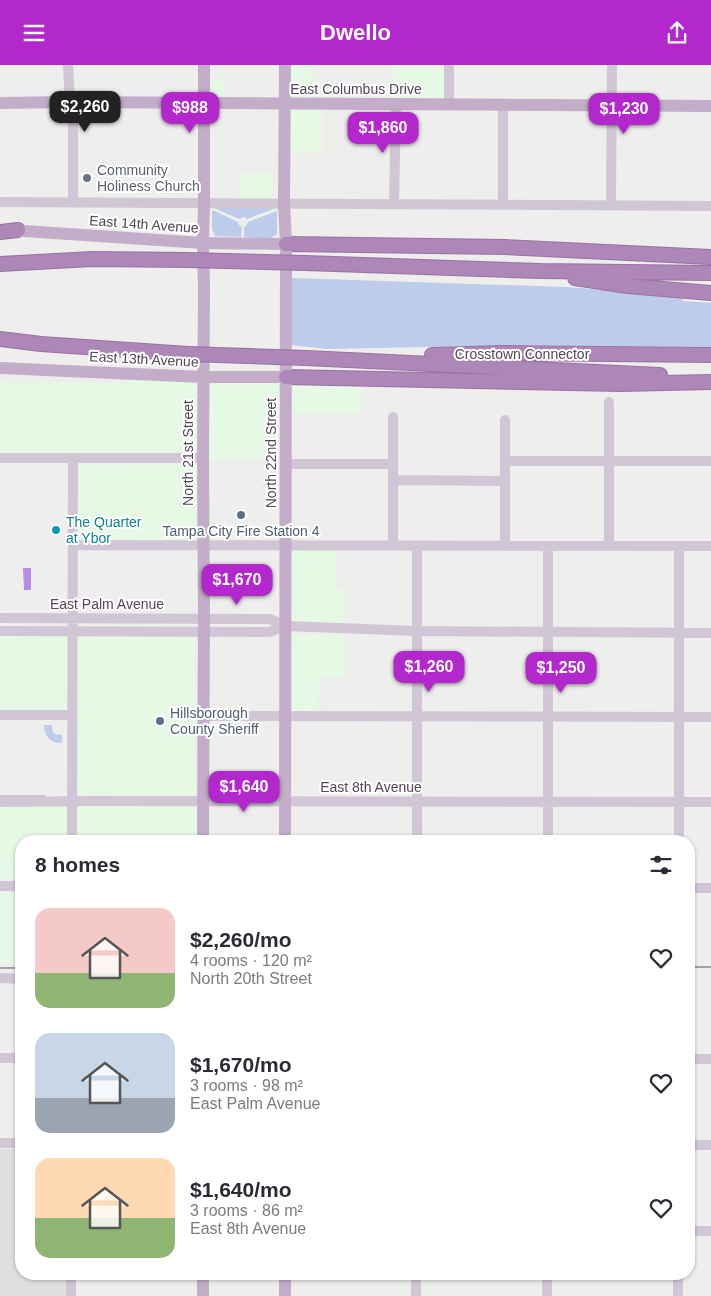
<!DOCTYPE html>
<meta charset="utf-8">
<style>
body{margin:0;font-family:Helvetica,sans-serif;background:#f7f7f7;color:#2b2b33;height:100vh;display:flex;flex-direction:column;font-size:19px;white-space:nowrap}
*{box-sizing:border-box;margin:0}
p{font-size:16px;color:#7c7c81}
.icon{flex:none;width:28px;height:28px;fill:none;stroke:currentColor;stroke-width:2;stroke-linecap:round;stroke-linejoin:round}
.map{position:relative;flex:1;overflow:hidden}
.sheet{position:absolute;left:15px;top:770px;width:680px;height:445px;display:flex;flex-direction:column;background:#fff;border-radius:20px;box-shadow:0 1px 4px #0004}
.sheet>*{flex:none}
.price{position:absolute;translate:-50% -42px;padding:0 11px;border-radius:10px;background:#b228cd;color:#fff;font-size:16px;line-height:32px;filter:drop-shadow(0 1px 2px #0008)}
.price::after{content:'';position:absolute;left:50%;top:30px;width:15px;height:11px;margin-left:-8px;background:inherit;clip-path:polygon(0 0,100% 0,50% 100%)}
.price.current{background:#222;color:#fff}
ul{padding:0;list-style:none}
li{display:flex;align-items:center;gap:15px;height:125px;padding:0 20px}
li span{display:grid;place-items:center;flex:none;width:140px;height:100px;border-radius:15px;color:#555}
li>.icon{margin-inline-start:auto}
span .icon{width:60px;height:60px;fill:#fffc;stroke-width:1}
li b{font-size:21px}
h2{display:flex;justify-content:space-between;align-items:center;height:60px;padding:0 20px;font-size:21px}
header{display:flex;justify-content:space-between;align-items:center;height:65px;padding:0 20px;background:#b228cd;color:#fff;font-size:22px;font-weight:700}
.map>svg:first-child{display:block}
</style>
<header><svg class="icon" aria-label="menu" viewBox="0 0 24 24"><path d="M4 6h16M4 12h16M4 18h16"/></svg>Dwello<svg class="icon" aria-label="share" viewBox="0 0 24 24"><path d="M12 15V3M7 8l5-5 5 5M5 13v7h14v-7"/></svg></header>
<div class="map">
<svg width="711" height="1231" viewBox="0 0 711 1231">
<rect width="100%" height="100%" fill="#eeeeec"/>
<!-- commercial -->
<path fill="#e5f9e5" d="M289,0H321V2H313L314,44L322,45V88L291,87Z
M393,3H446L447,33H393Z
M210,15H224V33H210Z
M240,108L272,109V137H240Z
M130,311L361,316L362,349L283,348V394L0,392V317L129,318Z
M198,399L196,476L78,473L79,400Z
M291,484L336,485L335,525H344L345,560L294,559L290,551Z
M292,570H344V611H319L318,646H295L291,641Z
M0,571L195,572V730H77L76,645H0Z
M0,742H197V776H21V815H0Z
M0,827H21V899H0Z"/>
<!-- education -->
<path fill="#dfdfdd" d="M0,1084H21V1209H67L66,1231H0Z"/>
<!-- green -->
<path fill="#bcccea" d="M212,142L276,143L247,154L244,152L239,154Z
M212,145L238,157L239,160L242,162L241,172L215,171L212,164Z
M277,146V169L269,174L244,172V162L246,161L248,157Z
M292,213L567,222L644,228L682,233L683,236L711,238V282L523,280L327,284L291,280Z
M44,660H52V665L54,669L62,670V678C50,678 45,672 44,660Z"/>
<!-- water -->
<path fill="#b78de3" d="M23,503H31V525H24Z"/>
<g fill="none" stroke-linecap="round" stroke-linejoin="round">
<defs>
<path id="highway" d="M0,167L18,165
M286,179L505,182L711,192
M305,198L541,206L711,208
M0,199L92,194L188,195
M575,213L628,221L711,228
M0,274L41,279L188,289
M432,290L502,288L711,290
M306,293L660,310
M286,312L620,319L711,317"/>
</defs>
<!-- highway casing -->
<use href="#highway" stroke="#9972a3" stroke-width="16"/>
<!-- minor -->
<path stroke="#d1c6d5" stroke-width="10" d="M68,0L70,37L73,60V138
M449,0V40
M0,137L711,141
M394,139L396,40
M503,139V40
M611,140L612,0
M0,393H203
M505,396H711
M286,399H393
M393,415L505,416
M73,480L711,481
M393,480V352
M505,481V355
M609,481V337
M0,553L270,554L286,561
M0,566L269,567L286,561L417,566L711,568
M0,650H72
M204,651L711,652
M0,737L89,736L711,737
M72,776L73,393
M417,776V481
M548,776V481
M679,776V481
M0,821H21
M689,823H711
M0,913L21,914
M0,993H21
M689,994H711
M0,1078H21
M689,1080H711
M689,1166H711
M71,1231V1209
M416,1231V1209
M547,1231V1209
M678,1231V1209"/>
<!-- major -->
<path stroke="#c3adc9" stroke-width="12" d="M285,0L284,139L286,179L285,776
M0,38L70,37L711,41
M9,165L203,178L286,179
M0,303L203,312H286
M203,776L204,553L203,393L204,223L203,178L204,139V0
M203,1231V1209
M285,1231V1209"/>
<!-- highway -->
<use href="#highway" stroke="#ad87b7" stroke-width="14"/>
<!-- tram -->
<path stroke="#a79fa9" stroke-width="1" d="M0,731H45"/>
<!-- rail -->
<path stroke="#a79fa9" stroke-width="2" d="M689,902H711
M0,903H21"/>
<defs>
<path id="highway-bridge" d="M188,195L305,198
M188,289L306,293"/>
</defs>
<!-- highway-bridge casing -->
<use href="#highway-bridge" stroke="#9972a3" stroke-width="16" stroke-linecap="butt"/>
<!-- highway-bridge -->
<use href="#highway-bridge" stroke="#ad87b7" stroke-width="14"/>
</g>
<!-- markers -->
<circle fill="#6b7280" stroke="#fff" stroke-width="2" cx="87" cy="113" r="5"/>
<g fill="#5c6f8a" stroke="#fff" stroke-width="2">
<circle cx="241" cy="450" r="5"/>
<circle cx="160" cy="656" r="5"/>
</g>
<circle fill="#0f9aa8" stroke="#fff" stroke-width="2" cx="56" cy="465" r="5"/>
<g text-anchor="middle" stroke-width="4" stroke-linejoin="round" paint-order="stroke">
<!-- street labels -->
<g font-size="14" fill="#534657" stroke="#fff">
<text x="356" y="29">East Columbus Drive</text>
<text transform="translate(144 159) rotate(4)" y="5">East 14th Avenue</text>
<text x="522" y="294">Crosstown Connector</text>
<text transform="translate(144 294) rotate(3)" y="5">East 13th Avenue</text>
<text transform="translate(188 388) rotate(-90)" y="5">North 21st Street</text>
<text transform="translate(271 388) rotate(-90)" y="5">North 22nd Street</text>
<text x="107" y="544">East Palm Avenue</text>
<text x="371" y="727">East 8th Avenue</text>
</g>
<!-- worship labels -->
<g font-size="14" fill="#5b616d" stroke="#fff" text-anchor="start">
<text x="97" y="110">Community<tspan x="97" dy="16">Holiness Church</tspan></text>
</g>
<!-- culture labels -->
<g font-size="14" fill="#0d838f" stroke="#fff" text-anchor="start">
<text x="66" y="462">The Quarter<tspan x="66" dy="16">at Ybor</tspan></text>
</g>
<!-- service labels -->
<g font-size="14" fill="#4e5e75" stroke="#fff">
<text x="241" y="471">Tampa City Fire Station 4</text>
<text x="170" y="653" text-anchor="start">Hillsborough<tspan x="170" dy="16">County Sheriff</tspan></text>
</g>
</g>
</svg>
<b class="price current" style="left:85px;top:68px">$2,260</b>
<b class="price" style="left:190px;top:69px">$988</b>
<b class="price" style="left:624px;top:70px">$1,230</b>
<b class="price" style="left:383px;top:89px">$1,860</b>
<b class="price" style="left:237px;top:541px">$1,670</b>
<b class="price" style="left:429px;top:628px">$1,260</b>
<b class="price" style="left:561px;top:629px">$1,250</b>
<b class="price" style="left:244px;top:748px">$1,640</b>
<section class="sheet">
<h2>8 homes<svg class="icon" aria-label="filters" viewBox="0 0 24 24"><path d="M4 7h16M4 17h16"/><circle cx="9" cy="7" r="2"/><circle cx="15" cy="17" r="2"/></svg></h2>
<ul>
<li><span style="background:linear-gradient(#f6c9c9 65%,#8fb573 0)"><svg class="icon" aria-label="home" viewBox="0 0 24 24"><path d="M3 11l9-7 9 7M6 9v11h12V9"/></svg></span><div><b>$2,260/mo</b><p>4 rooms · 120 m²</p><p>North 20th Street</p></div><svg class="icon" aria-label="heart" viewBox="0 0 24 24"><path d="M12 20l-8-8c-3-5 5-10 8-4 3-6 11-1 8 4z"/></svg></li>
<li><span style="background:linear-gradient(#c9d6e8 65%,#9aa5b1 0)"><svg class="icon" aria-label="home" viewBox="0 0 24 24"><path d="M3 11l9-7 9 7M6 9v11h12V9"/></svg></span><div><b>$1,670/mo</b><p>3 rooms · 98 m²</p><p>East Palm Avenue</p></div><svg class="icon" aria-label="heart" viewBox="0 0 24 24"><path d="M12 20l-8-8c-3-5 5-10 8-4 3-6 11-1 8 4z"/></svg></li>
<li><span style="background:linear-gradient(#ffd9b3 60%,#8fb573 0)"><svg class="icon" aria-label="home" viewBox="0 0 24 24"><path d="M3 11l9-7 9 7M6 9v11h12V9"/></svg></span><div><b>$1,640/mo</b><p>3 rooms · 86 m²</p><p>East 8th Avenue</p></div><svg class="icon" aria-label="heart" viewBox="0 0 24 24"><path d="M12 20l-8-8c-3-5 5-10 8-4 3-6 11-1 8 4z"/></svg></li>
</ul>
</section>
</div>
